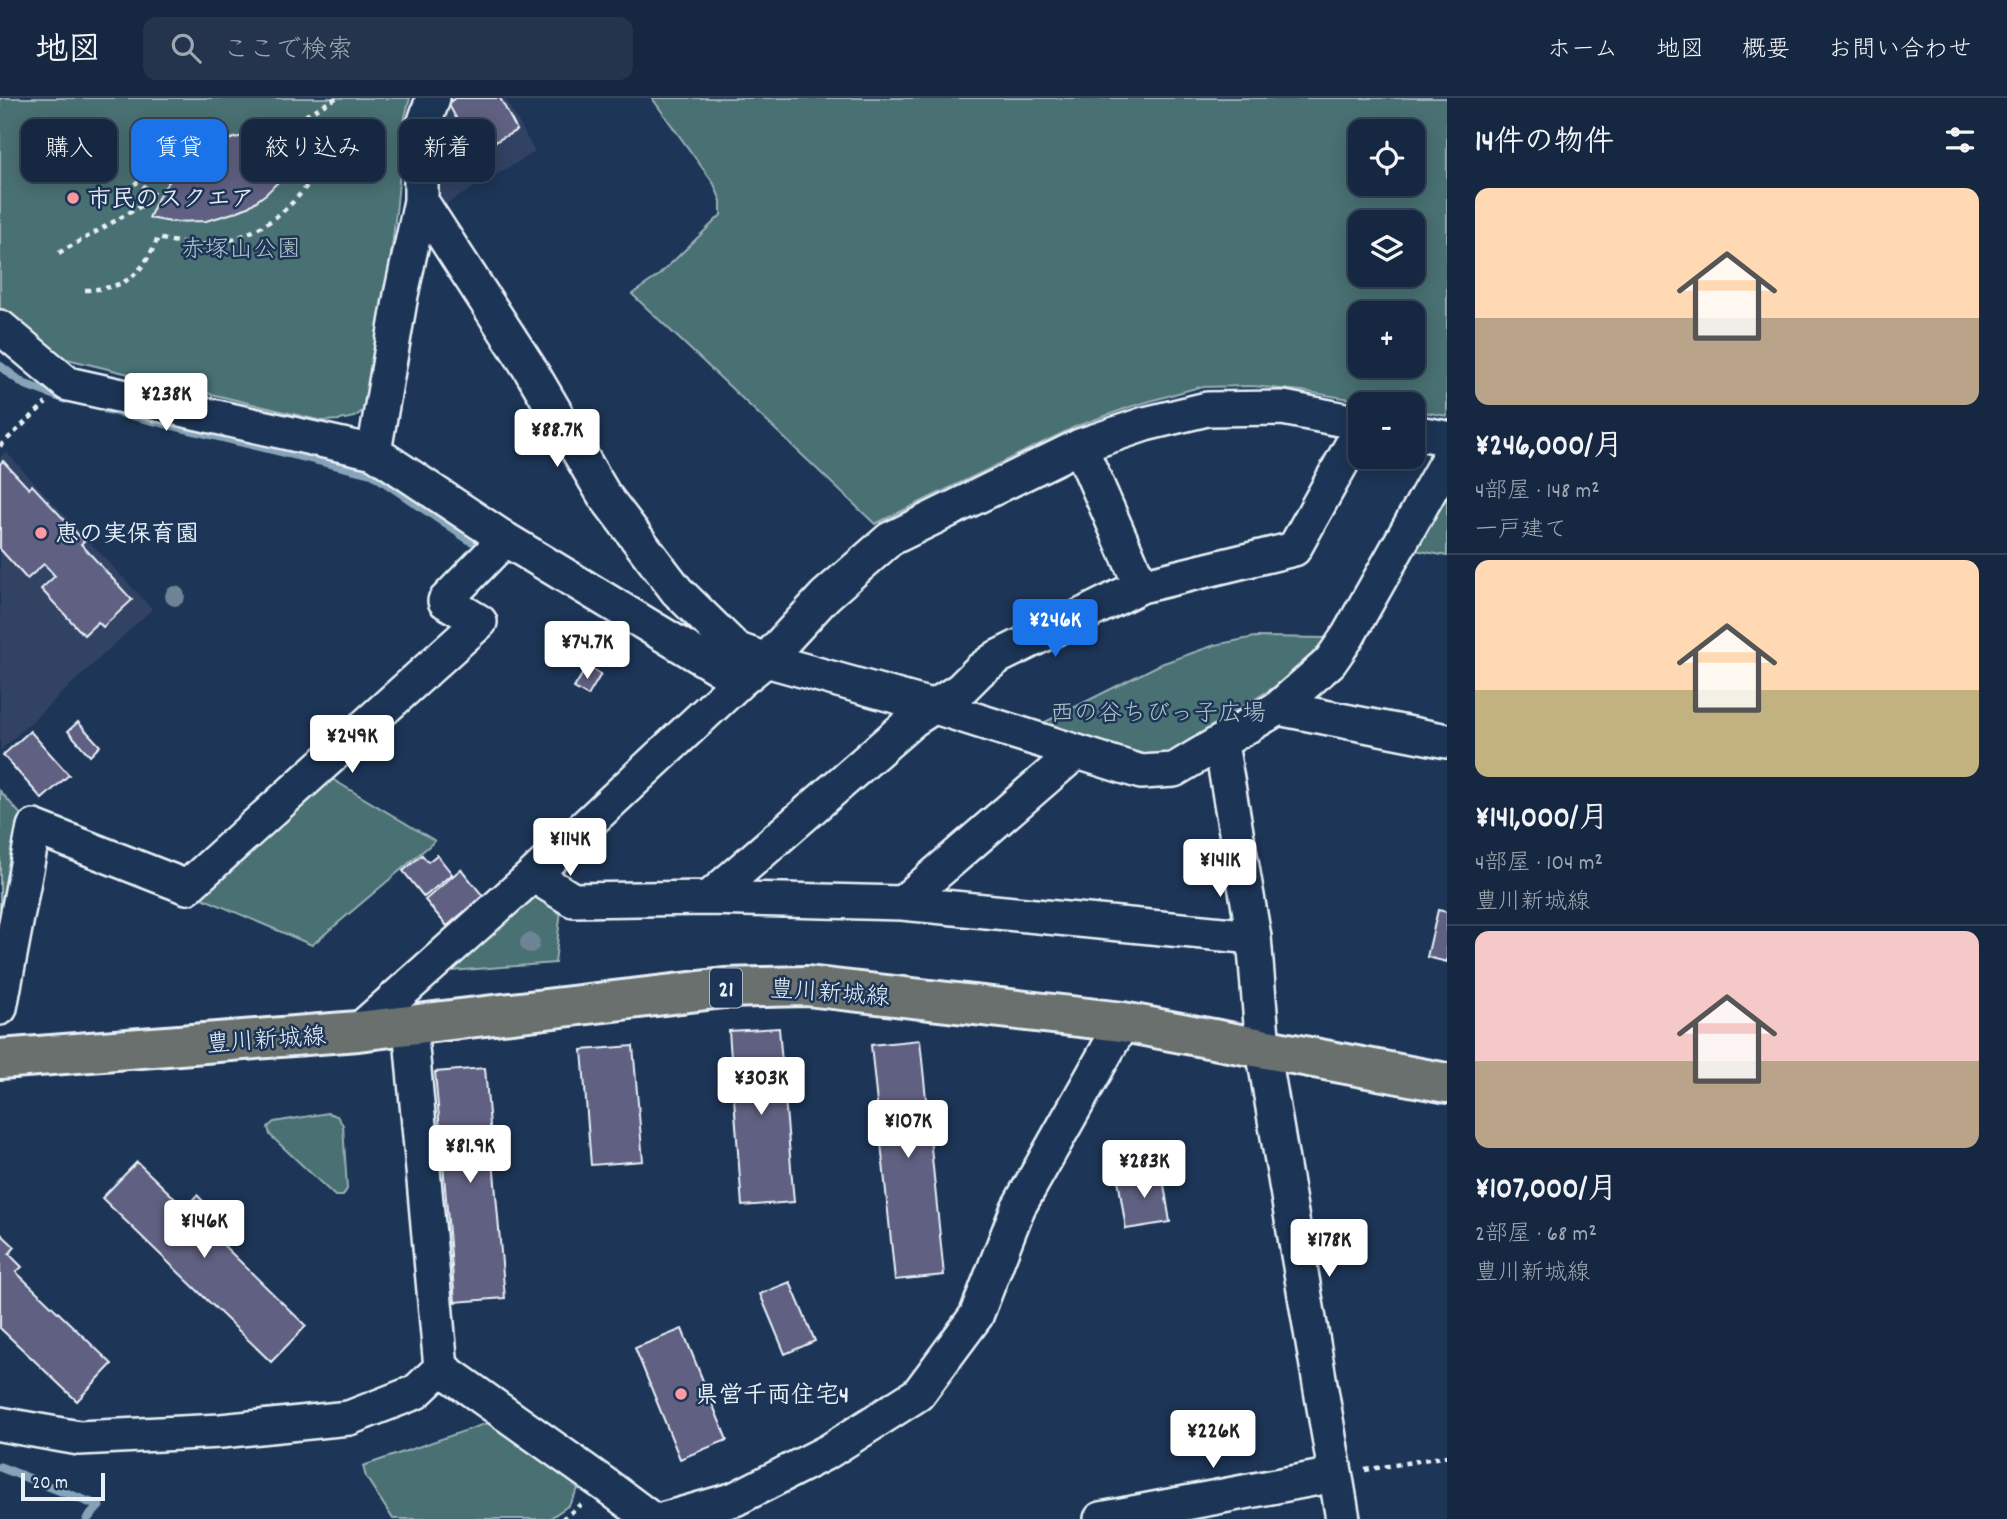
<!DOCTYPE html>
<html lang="ja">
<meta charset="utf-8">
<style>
body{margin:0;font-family:Dekko,"Klee One",sans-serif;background:#23344c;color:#f1f3f6;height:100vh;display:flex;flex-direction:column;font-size:26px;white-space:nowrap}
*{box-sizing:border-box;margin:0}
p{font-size:23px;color:#9ea6b1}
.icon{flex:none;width:38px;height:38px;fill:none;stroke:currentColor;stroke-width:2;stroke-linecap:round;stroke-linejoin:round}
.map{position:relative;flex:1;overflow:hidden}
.side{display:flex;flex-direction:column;background:#162841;width:560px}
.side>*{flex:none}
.guide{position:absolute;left:21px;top:21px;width:665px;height:63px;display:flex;gap:14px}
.tools{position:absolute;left:1348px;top:21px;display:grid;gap:14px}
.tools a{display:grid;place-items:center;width:77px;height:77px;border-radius:14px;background:#162841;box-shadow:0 4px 18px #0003,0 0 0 2px #35445a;font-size:35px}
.scale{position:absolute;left:21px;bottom:18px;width:84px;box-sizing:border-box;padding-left:7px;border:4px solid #e8f1f8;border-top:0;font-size:19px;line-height:24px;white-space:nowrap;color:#e8f1f8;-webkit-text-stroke:5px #1d3557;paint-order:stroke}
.price{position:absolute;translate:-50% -60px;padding:0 16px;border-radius:7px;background:#fff;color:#222;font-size:23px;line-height:46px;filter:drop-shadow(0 2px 4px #0008)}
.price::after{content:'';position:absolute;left:50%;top:42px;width:21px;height:16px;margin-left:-10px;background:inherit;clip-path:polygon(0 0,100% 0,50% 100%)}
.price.selected{background:#1a73e8;color:#fff}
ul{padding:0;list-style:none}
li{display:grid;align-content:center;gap:14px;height:371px;padding:0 28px}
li+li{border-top:2px solid #35445a}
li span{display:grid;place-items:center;height:217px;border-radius:14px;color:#555}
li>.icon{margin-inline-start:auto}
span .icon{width:126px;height:126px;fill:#fffc;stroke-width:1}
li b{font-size:30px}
h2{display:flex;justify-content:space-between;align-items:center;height:84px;padding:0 28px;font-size:30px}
.chip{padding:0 24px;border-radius:14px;background:#162841;box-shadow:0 4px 18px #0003,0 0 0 2px #35445a;font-size:24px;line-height:63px}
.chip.selected{background:#1a73e8;color:#fff}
header{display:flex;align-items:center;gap:42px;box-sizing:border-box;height:98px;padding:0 35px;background:#162841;border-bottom:2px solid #35445a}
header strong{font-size:33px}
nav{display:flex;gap:38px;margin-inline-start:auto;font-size:24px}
.search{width:490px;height:63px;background:#23344c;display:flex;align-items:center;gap:18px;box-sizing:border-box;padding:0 24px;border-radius:14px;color:#9ea6b1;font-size:26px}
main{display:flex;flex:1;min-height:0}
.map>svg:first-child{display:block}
</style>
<header>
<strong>地図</strong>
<div class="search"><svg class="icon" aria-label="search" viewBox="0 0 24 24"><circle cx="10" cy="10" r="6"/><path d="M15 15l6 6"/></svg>ここで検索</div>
<nav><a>ホーム</a><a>地図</a><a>概要</a><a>お問い合わせ</a></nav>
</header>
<main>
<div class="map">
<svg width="1447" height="1421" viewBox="0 0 1447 1421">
<rect width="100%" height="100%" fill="#1d3557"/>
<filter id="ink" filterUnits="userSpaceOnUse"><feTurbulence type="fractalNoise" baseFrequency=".0143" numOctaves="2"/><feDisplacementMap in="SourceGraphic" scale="14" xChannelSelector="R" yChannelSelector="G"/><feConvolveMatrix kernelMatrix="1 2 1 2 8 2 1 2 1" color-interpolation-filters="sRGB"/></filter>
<g filter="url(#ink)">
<!-- built -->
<path fill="#314264" d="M441,0H505L535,54L439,110L437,31Z
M6,354L152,511L0,653V359Z"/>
<!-- green -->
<path fill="#4a7072" stroke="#99b0b5" stroke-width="2" fill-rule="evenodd" d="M0,0H410L405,19L397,105L377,280L367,310L354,319L340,322L322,323L67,261L32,240L0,213Z
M652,0H1447V318L1412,312V306H1380L1302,293L1252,288L1199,289L1133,308L1077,328L875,426L632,196L658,178L721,117V103L714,86ZM1360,33H1412V86H1360ZM1360,124H1412V177H1360ZM1412,215V268H1360V215Z
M1447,392V458L1415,452Z
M1255,539L1326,540L1305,564L1279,586L1165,657H1148L1132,655L1039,627L1161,566L1215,547Z
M327,678L435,743L312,847L195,797Z
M0,693L23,719L0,841Z
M539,797L561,811L555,865L438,874L523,798Z
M328,1015L337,1018L343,1027L347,1091L343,1098H335L270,1037L268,1029L274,1024Z
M493,1323L582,1384L569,1407L549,1421H393L366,1379L363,1368Z"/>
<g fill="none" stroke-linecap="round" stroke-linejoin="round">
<!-- stream -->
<path stroke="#86a3b8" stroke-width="9" d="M0,268L24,286L65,301
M105,311L373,376L471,443
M0,1369L99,1408L87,1421"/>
</g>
<!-- building -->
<path fill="#606082" stroke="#e8f1f8" stroke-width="2" d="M456,0H500L517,32L475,55L448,5Z
M274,35L307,40L298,60L288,74L266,96L248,109L233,115L206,123L171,124L149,120L158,100L167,86L187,65L201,55L220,45L234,40L254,36Z
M3,363L29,391L32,387L84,443L81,446L132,502L103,529L98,524L84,537L41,491L55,478L44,466L27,481L0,451V366Z
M587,568L601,576L588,598L574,590Z
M78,624L100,648L90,658L68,633Z
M30,633L69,677L42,701L3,657Z
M422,757L428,764L437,757L452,776L424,799L403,773Z
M461,771L483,798L447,828L425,802Z
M1438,812L1447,814V864L1427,859Z
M779,930L794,1104L742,1108L729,933Z
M920,942L944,1177L895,1182L871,947Z
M633,948L643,1063L591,1067L582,952Z
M485,970L505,1200L455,1204L435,974Z
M137,1064L185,1110L197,1097L212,1112L205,1119L219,1131L213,1137L306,1228L271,1264L102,1100Z
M1162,1074L1170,1124L1126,1131L1118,1081Z
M0,1135L15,1149L9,1156L22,1169L16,1174L112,1266L77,1303L0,1230Z
M790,1184L815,1243L785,1256L760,1196Z
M682,1231L727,1342L680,1361L635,1250Z"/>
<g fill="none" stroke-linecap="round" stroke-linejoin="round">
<defs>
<path id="minor" d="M421,103L530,271L604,397L677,493L736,551L766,562L935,609L1141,674L1174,672L1278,610L1330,564L1348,538L1447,362
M0,229L68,286L374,354L505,441L445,503L480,524L187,789L34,729L0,910
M1412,334L1447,340
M1080,348L1141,488
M374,354L401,197L421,103V35L433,0
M505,441L740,583
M1278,610L1447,643
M1221,646L1254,839L1263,951L1343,1421
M533,777L573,802L709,800L902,805L1254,839
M709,800L913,622L961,591L980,572L998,559L1141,488L1294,451L1360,332
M902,805L1075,655
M358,933L533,777L740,583L766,562L825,498L890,441L1080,348L1145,326L1207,311L1283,310L1360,325
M441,1270L607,1388L651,1421
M0,1326L79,1340L221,1333L349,1320L416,1294L441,1270L410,928
M665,1421L735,1401L829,1353L918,1296L976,1218L1018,1110L1123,924
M1101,1421L1334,1377"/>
<path id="major" d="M0,961L358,933L724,890L807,888L1123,924L1447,985"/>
</defs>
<!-- minor casing -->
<use href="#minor" stroke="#e8f1f8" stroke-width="38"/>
<!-- major casing -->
<use href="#major" stroke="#e8f1f8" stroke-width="44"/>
<!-- path -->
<path stroke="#e8f1f8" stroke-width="4.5" stroke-dasharray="5 5" stroke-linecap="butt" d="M336,0L303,19L299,32L380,54
M117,96L138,84L154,96
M59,155L141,108
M85,192C127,190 141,178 158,140C175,144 194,148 212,146C267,138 316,94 330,40
M0,348L46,305
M1365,1372L1447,1358
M562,1421L581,1407"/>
<!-- minor -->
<use href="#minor" stroke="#1d3557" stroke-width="33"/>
<!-- major -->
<use href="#major" stroke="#6b706d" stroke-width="38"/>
</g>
<!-- trees -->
<g fill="#6e8496">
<circle cx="175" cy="498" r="10"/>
<circle cx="530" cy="845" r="10"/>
</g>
</g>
<!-- markers -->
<g fill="#ff9aa2" stroke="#1d3557" stroke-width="2.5">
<circle cx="73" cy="100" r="7"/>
<circle cx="41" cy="435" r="7"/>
<circle cx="681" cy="1296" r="7"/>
</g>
<g text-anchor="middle" stroke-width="5" stroke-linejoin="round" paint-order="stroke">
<!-- shield labels -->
<rect fill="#1d3557" stroke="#abb9c8" stroke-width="2" x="710" y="870.5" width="32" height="39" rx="5"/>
<g font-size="23" font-weight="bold" fill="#e8f1f8">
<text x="726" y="898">21</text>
</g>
<!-- poi labels -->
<g font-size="24" font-weight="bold" fill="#e8f1f8" stroke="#1d3557" text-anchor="start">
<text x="87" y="108">市民のスクエア</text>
<text x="55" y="443">恵の実保育園</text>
<text x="695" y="1304">県営千両住宅4</text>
</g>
<!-- park labels -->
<g font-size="24" fill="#b1c4c9" stroke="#1d3557">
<text x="241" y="158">赤塚山公園</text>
<text x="1158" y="622">西の谷ちびっ子広場</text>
</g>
<!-- street labels -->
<g font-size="24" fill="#e8f1f8" stroke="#1d3557">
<text transform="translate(830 894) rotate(4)" y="8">豊川新城線</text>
<text transform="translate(266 941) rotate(-4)" y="8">豊川新城線</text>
</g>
</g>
</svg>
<div class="tools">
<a><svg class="icon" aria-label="locate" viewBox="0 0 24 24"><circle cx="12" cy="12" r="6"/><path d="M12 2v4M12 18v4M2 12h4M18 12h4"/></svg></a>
<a><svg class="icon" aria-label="layers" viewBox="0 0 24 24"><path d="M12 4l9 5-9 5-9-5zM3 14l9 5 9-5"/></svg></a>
<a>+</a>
<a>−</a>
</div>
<div class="scale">20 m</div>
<b class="price" style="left:166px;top:335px">¥238K</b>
<b class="price" style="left:557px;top:371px">¥88.7K</b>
<b class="price selected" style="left:1055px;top:561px">¥246K</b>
<b class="price" style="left:587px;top:583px">¥74.7K</b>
<b class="price" style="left:352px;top:677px">¥249K</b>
<b class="price" style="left:570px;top:780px">¥114K</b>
<b class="price" style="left:1220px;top:801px">¥141K</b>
<b class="price" style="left:761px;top:1019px">¥303K</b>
<b class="price" style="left:908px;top:1062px">¥107K</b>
<b class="price" style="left:470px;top:1087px">¥81.9K</b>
<b class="price" style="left:1144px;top:1102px">¥283K</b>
<b class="price" style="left:204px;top:1162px">¥146K</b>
<b class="price" style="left:1329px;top:1181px">¥178K</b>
<b class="price" style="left:1213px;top:1372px">¥226K</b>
<div class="guide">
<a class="chip">購入</a>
<a class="chip selected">賃貸</a>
<a class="chip">絞り込み</a>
<a class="chip">新着</a>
</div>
</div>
<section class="side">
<h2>14件の物件<svg class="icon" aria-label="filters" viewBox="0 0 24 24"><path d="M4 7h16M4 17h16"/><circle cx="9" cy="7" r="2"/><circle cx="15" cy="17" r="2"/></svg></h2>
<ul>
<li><span style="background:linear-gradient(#ffd9b3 60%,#b9a48a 0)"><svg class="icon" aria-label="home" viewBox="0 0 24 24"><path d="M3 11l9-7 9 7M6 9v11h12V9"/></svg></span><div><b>¥246,000/月</b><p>4部屋 · 148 m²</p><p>一戸建て</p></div></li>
<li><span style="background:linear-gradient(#ffd9b3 60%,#c2b280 0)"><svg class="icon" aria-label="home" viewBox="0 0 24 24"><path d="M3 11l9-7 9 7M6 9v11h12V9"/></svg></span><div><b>¥141,000/月</b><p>4部屋 · 104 m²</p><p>豊川新城線</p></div></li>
<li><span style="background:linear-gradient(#f6c9c9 60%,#b9a48a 0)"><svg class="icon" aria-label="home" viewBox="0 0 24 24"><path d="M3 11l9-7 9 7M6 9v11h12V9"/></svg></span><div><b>¥107,000/月</b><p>2部屋 · 68 m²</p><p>豊川新城線</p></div></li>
</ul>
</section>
</main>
